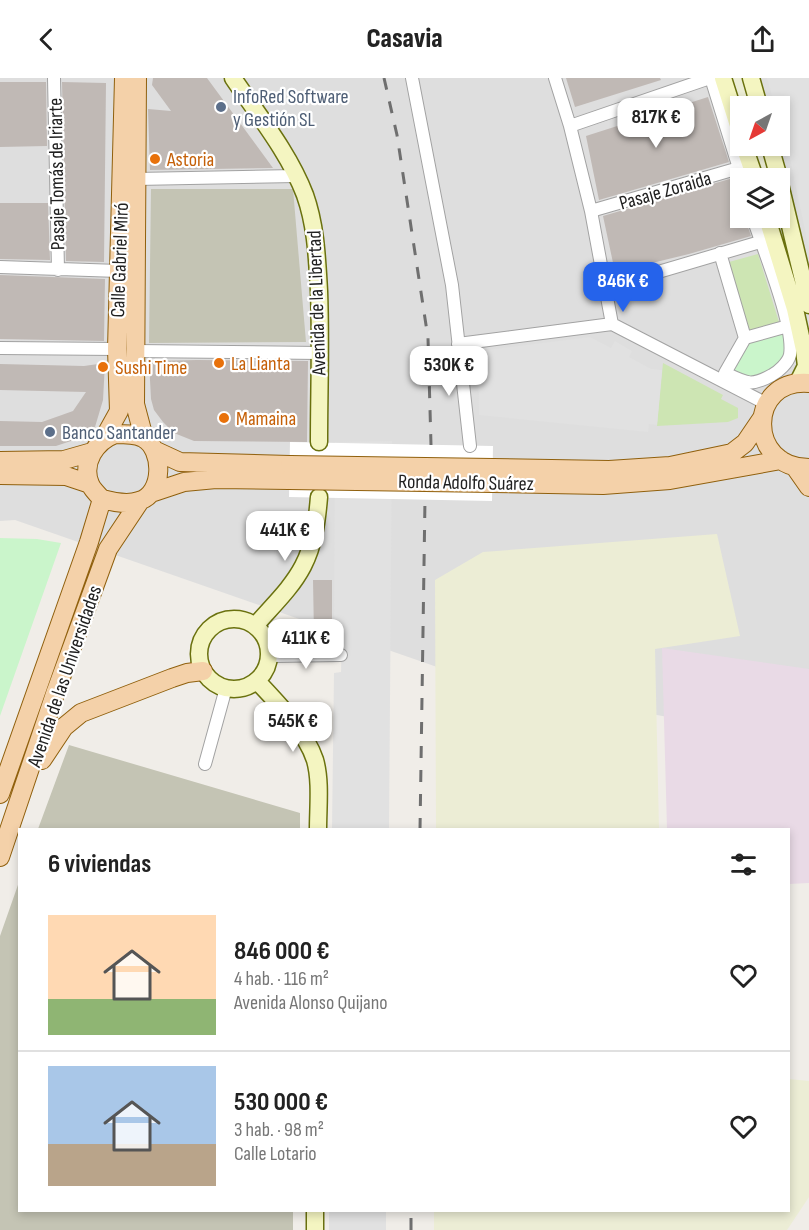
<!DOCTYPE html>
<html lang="es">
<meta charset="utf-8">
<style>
body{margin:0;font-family:"Sofia Sans Condensed",sans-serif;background:#f6f6f6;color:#222;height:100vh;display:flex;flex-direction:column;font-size:22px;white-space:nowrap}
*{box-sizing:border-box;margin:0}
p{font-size:20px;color:#767676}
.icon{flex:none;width:33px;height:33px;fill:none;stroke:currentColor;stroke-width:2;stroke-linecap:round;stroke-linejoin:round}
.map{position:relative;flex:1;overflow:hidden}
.side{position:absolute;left:18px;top:750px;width:772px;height:384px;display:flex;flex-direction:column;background:#fff;border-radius:0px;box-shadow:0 3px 9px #0003}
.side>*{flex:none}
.needle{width:39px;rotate:220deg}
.fabs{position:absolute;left:730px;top:18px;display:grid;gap:12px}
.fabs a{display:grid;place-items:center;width:60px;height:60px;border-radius:0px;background:#fff;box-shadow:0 3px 9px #0003;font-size:30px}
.price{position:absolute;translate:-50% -51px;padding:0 14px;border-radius:12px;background:#fff;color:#222;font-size:20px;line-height:39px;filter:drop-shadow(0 2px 3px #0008)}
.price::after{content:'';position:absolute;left:50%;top:36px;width:18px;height:14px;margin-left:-9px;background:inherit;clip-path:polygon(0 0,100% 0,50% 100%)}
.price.current{background:#2563eb;color:#fff}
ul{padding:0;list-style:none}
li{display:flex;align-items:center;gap:18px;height:150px;padding:0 30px}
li+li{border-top:2px solid #e0e0e0}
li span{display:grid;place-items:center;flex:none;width:168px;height:120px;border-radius:0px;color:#555}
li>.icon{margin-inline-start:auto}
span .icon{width:72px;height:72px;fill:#fffc;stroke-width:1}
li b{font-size:26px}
h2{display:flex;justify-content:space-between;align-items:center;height:72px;padding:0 30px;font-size:26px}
header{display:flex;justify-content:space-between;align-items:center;height:78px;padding:0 30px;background:#fff;font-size:27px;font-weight:800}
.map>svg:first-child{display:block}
</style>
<header><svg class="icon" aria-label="back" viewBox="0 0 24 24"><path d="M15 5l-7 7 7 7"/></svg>Casavia<svg class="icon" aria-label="share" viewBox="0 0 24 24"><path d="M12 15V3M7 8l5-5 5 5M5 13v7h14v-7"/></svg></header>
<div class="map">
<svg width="809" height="1152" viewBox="0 0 809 1152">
<rect width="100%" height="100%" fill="#f0ede8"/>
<!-- residential -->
<path fill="#dedede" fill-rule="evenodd" d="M0,0H809V665L483,605L15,442L0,443ZM741,28H780V68H741ZM741,100H780V140H741Z"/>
<!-- industrial -->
<path fill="#e9dae6" d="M662,570L809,591V805L789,806V752L667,751Z"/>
<!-- construction -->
<path fill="#c4c4b4" d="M151,111H293L306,264L149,265Z
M69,667L300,735V751H38Z
M19,804L20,1132L293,1133V1152H0V858Z"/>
<!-- farmland -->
<path fill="#ecedd5" d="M729,0H745L753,28H741V38Z
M750,68H764L772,100H760Z
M717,456L740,558L655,571L659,751H436L435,502L483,474Z
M789,1001L809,1003V1119L787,1152H434V1133L789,1132Z"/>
<!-- grass -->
<path fill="#cde5b3" d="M758,176L779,244L749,253L729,184Z
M663,285L723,317L721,321L738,330V340L728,344L657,348Z"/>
<!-- park -->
<path fill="#caf5cb" d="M788,248L790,279L758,306L725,295L745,260Z
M0,460L37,461L61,465L0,638Z"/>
<!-- parking -->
<path fill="#e1e1e1" d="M767,0H809V171L788,71L780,45V28H775Z
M590,259L611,270L615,263L632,273L629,279L651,291L662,292L657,347L649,346L648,354L479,337L478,273Z
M392,363L389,751L332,752L334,595L341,594L342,559H334L335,364Z
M329,1133H386V1152H329Z"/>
<!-- pier -->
<path fill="#fff" d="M290,364L493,368L492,423L289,419Z"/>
<!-- building -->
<path fill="#c0b9b5" d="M153,0H207L273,90L150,92L148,31L171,33L152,7Z
M566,0H660L661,2L575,29Z
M0,4H46L47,68L0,69Z
M62,4L106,5L104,184L66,183Z
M708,19L729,84L599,122L586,58Z
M733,100L741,122V140H745L751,158L689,176L615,194L603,138Z
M0,125H48L50,182L0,181Z
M0,197L105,201L104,263L0,261Z
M197,282L308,283L307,364L194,363L174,355L163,344L154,332L151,321L149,283Z
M105,285L103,322L95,349L74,362L56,368H0V343L42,344L59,338L73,333L86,314L0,312V286L84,288Z
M313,502H332V557H314Z"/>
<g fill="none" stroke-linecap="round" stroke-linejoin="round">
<defs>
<path id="street" d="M54,0L58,192
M412,0L452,207L470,368
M555,0L570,48L591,133L612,246
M711,0L742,100
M570,48L710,0
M136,101L296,98
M591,133L739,90
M720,175L745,260L788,248
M0,189L119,193
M604,210L760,164
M745,260L725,295C746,305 751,309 772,297C778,294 788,285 790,277C795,248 763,171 753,140
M458,266L612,246L767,326
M0,270L117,271
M135,273L320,275
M269,578L341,577
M205,686L226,610"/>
<path id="secondary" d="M233,0C258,37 289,75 305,117C316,148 317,180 319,213C321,263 319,314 319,364
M723,0L741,57
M751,0L759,28
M744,68L755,100
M770,68L779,100
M780,106L809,227
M767,140L795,231L804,272L806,288L798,304
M199 576a35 35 0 1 1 70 0a35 35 0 1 1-70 0Z
M255,548C271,529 291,511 303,488C314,467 317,443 319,419
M257,603C277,624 306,654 315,682C321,703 318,729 318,752
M315,1152V1132"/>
<path id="primary" d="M137,0L135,326L144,360
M809,305C747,300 746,390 809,390
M115,356C124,356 136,356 143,360C164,371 164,416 139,423C128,427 113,424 102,421C98,417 92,411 90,406C81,385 96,363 115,356Z
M104,360L119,333L117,271L124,0
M154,372L180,384L290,387
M0,383L64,382L92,374
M795,389L809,409
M493,390L609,392L670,388L732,375L745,365L762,340
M0,397L66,398L90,406
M493,405L603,407L670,402L781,382
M151,415L184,404L216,401L289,402
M42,682L64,649L81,635L172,600L187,595L203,593
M0,716L89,464L102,421
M0,779L56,613L108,471L140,423"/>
</defs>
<!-- street casing -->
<use href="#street" stroke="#a2a2a2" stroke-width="14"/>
<!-- secondary casing -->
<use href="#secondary" stroke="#6a710e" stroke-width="19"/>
<!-- primary casing -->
<use href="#primary" stroke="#90600d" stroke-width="20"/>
<!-- street -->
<use href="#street" stroke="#fff" stroke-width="12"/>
<!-- secondary -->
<use href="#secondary" stroke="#f4f5c1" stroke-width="16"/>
<!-- primary -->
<use href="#primary" stroke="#f4d1a9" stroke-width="18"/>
<!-- rail -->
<path stroke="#6f6f6f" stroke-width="3" stroke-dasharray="12 12" stroke-linecap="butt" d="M384,0L397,57L428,260L431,367
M420,752L425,421
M411,1152V1132"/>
<defs>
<path id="primary-bridge" d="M290,387L493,390
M289,402L493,405"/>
</defs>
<!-- primary-bridge casing -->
<use href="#primary-bridge" stroke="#90600d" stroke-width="20" stroke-linecap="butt"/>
<!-- primary-bridge -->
<use href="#primary-bridge" stroke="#f4d1a9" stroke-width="18"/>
</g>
<!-- markers -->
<g fill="#5c6f8a" stroke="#fff" stroke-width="2">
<circle cx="221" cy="29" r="6"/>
<circle cx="50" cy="354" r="6"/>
</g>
<g fill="#e8710a" stroke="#fff" stroke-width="2">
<circle cx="155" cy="81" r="6"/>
<circle cx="219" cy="285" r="6"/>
<circle cx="103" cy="289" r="6"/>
<circle cx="224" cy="340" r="6"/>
</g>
<g text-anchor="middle" stroke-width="4.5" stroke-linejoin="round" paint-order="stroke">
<!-- service labels -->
<g font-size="20" fill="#4e5e75" stroke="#fff" text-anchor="start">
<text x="233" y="25">InfoRed Software<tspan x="233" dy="23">y Gestión SL</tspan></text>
<text x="62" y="361">Banco Santander</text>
</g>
<!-- food labels -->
<g font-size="20" fill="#c56008" stroke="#fff" text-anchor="start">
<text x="167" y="88">Astoria</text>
<text x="231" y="292">La Lianta</text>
<text x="115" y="296">Sushi Time</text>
<text x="236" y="347">Mamaina</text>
</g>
<!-- street labels -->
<g font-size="20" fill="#212121" stroke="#fff">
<text transform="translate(56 96) rotate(-91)" y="7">Pasaje Tomás de Iriarte</text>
<text transform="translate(665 112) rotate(-16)" y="7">Pasaje Zoraida</text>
<text transform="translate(119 182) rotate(-88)" y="7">Calle Gabriel Miró</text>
<text transform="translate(316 225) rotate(-92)" y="7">Avenida de la Libertad</text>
<text transform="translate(466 404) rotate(1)" y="7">Ronda Adolfo Suárez</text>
<text transform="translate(64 598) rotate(-71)" y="7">Avenida de las Universidades</text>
</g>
</g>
</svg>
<div class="fabs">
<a><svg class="needle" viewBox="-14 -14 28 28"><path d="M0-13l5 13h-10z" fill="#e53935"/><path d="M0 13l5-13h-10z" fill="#767676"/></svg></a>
<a><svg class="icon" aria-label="layers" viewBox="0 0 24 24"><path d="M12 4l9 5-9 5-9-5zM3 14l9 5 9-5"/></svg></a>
</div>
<b class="price" style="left:656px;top:71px">817K €</b>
<b class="price current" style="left:623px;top:235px">846K €</b>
<b class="price" style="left:449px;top:319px">530K €</b>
<b class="price" style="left:285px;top:484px">441K €</b>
<b class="price" style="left:306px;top:592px">411K €</b>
<b class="price" style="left:293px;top:675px">545K €</b>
<section class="side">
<h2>6 viviendas<svg class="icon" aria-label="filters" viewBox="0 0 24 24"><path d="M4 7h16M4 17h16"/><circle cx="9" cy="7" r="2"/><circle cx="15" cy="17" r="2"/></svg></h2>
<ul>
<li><span style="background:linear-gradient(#ffd9b3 70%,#8fb573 0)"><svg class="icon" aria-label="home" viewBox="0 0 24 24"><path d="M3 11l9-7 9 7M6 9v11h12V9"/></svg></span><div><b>846 000 €</b><p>4 hab. · 116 m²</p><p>Avenida Alonso Quijano</p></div><svg class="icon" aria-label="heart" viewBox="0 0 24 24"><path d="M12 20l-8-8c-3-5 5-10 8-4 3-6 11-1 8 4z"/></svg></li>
<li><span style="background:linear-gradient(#a9c7e8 65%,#b9a48a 0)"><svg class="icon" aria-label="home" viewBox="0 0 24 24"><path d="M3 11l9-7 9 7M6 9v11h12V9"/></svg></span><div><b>530 000 €</b><p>3 hab. · 98 m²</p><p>Calle Lotario</p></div><svg class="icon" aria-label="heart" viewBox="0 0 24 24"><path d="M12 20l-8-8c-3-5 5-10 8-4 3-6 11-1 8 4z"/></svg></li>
</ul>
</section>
</div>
